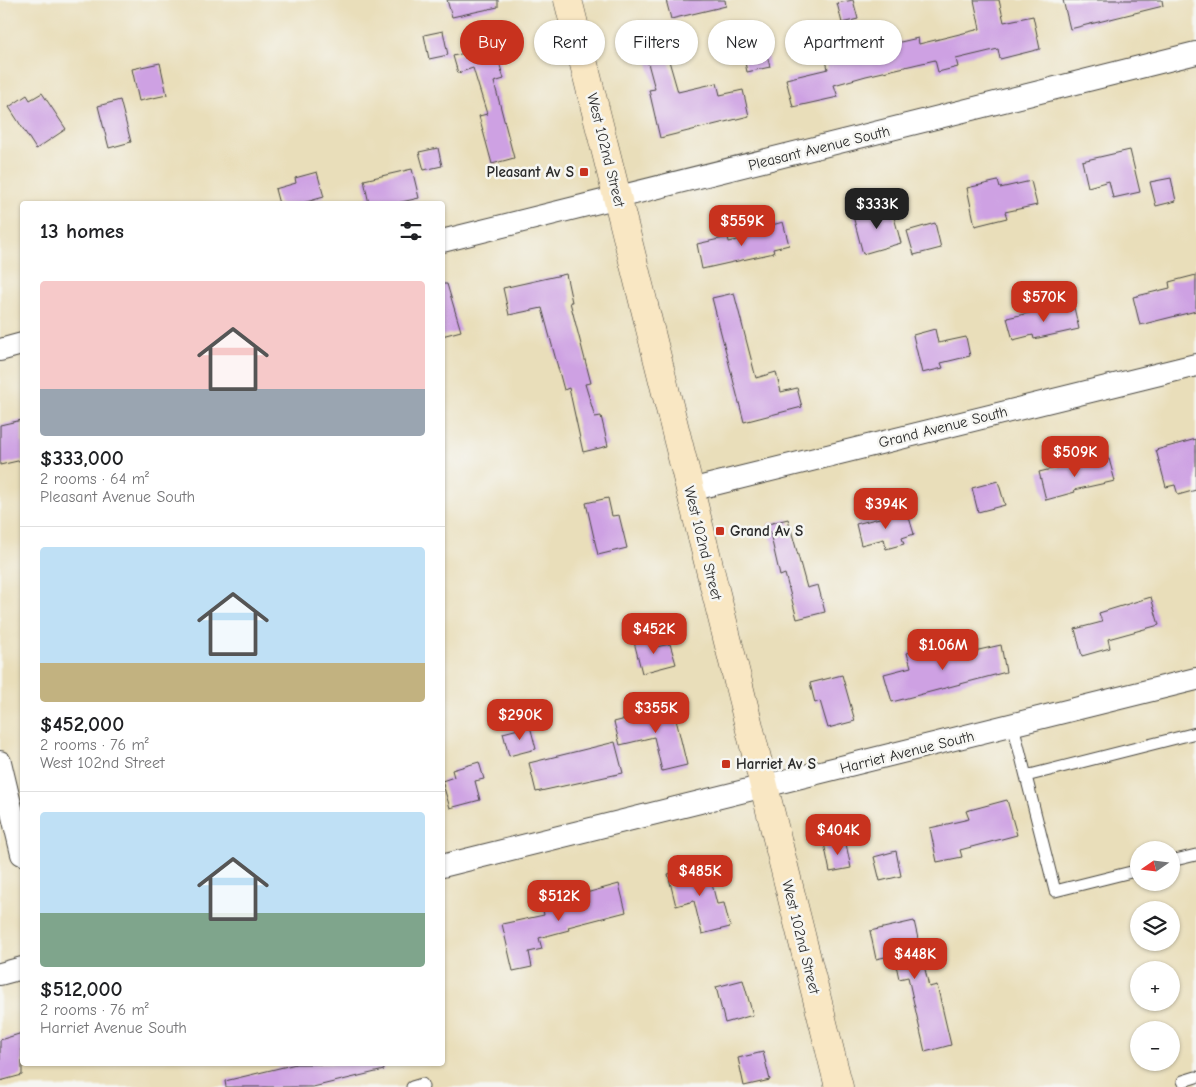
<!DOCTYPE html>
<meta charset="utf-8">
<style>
body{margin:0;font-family:"Comic Neue",sans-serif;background:#f2f2f2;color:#202124;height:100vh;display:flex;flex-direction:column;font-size:19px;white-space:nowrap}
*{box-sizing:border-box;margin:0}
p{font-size:16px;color:#757577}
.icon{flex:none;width:28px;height:28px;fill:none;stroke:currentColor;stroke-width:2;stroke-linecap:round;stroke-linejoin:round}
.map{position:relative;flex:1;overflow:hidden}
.panel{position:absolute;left:20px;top:201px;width:425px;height:865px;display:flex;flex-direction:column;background:#fff;border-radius:5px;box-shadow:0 1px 4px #0004}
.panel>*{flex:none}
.top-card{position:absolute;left:460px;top:20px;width:475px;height:45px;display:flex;gap:10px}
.needle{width:32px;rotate:256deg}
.buttons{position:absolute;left:1130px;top:841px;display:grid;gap:10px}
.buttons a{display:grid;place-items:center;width:50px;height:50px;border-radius:50%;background:#fff;box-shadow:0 1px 4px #0004;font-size:25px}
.price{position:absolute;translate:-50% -42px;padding:0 11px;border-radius:10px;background:#c8321e;color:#fff;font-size:16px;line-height:32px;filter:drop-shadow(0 1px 2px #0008)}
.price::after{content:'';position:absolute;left:50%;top:30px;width:15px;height:11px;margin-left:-8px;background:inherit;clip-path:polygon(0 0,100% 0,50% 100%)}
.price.current{background:#222;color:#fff}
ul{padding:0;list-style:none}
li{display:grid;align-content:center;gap:10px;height:265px;padding:0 20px}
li+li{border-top:1px solid #e0e0e0}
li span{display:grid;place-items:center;height:155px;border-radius:5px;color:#555}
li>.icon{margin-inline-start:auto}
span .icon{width:90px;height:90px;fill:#fffc;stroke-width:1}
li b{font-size:21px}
h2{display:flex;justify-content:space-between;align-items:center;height:60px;padding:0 20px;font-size:21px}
.chip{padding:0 18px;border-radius:22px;background:#fff;box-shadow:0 1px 4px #0004;font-size:18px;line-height:45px}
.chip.current{background:#c8321e;color:#fff}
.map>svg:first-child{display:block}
</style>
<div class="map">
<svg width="1196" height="1087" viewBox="0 0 1196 1087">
<rect width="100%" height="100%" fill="#f6f6f2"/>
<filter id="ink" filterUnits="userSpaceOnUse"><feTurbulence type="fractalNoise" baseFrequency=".02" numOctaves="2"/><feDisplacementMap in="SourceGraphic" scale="10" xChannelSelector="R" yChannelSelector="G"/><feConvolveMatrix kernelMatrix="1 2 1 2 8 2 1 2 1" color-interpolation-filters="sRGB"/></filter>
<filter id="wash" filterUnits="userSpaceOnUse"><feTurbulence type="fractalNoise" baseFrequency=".0096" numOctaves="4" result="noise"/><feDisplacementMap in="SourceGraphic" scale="20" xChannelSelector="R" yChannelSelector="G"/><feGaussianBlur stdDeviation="1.12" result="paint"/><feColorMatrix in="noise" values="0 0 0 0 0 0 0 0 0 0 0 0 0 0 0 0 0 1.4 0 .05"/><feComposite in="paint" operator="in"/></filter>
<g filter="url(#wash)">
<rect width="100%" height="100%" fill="#e9deba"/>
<g id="blocks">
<!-- building -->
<path fill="#cea1e3" d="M447,0H498V7L452,17Z
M666,0H725L726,6L671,19Z
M853,0L858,19L842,23L837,3Z
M974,0H999L1004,22L1033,16L1040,49L1000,59L998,49L956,59L958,67L938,72L935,60L866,76L834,85L838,97L793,107L786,79L828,69L825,56L860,48L861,51L918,38L919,44L980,29Z
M1063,0H1162L1163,6L1070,29Z
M443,31L448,55L429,59L424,35Z
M764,43L770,67L747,72L742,48Z
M494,45L504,79L494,82L514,158L492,164L479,116L487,114L473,68L458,73L453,56Z
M665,47L678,92L717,83L720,95L743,90L749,116L660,138L649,90L655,89L645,52Z
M160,63L167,95L139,101L132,69Z
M42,93L66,129L36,149L9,107L27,95L30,100Z
M120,100L131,142L109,148L98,106Z
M438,148L442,166L424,170L419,152Z
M1130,150L1140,192L1113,198L1109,181L1088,187L1082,161Z
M412,169L419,198L393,204H369L364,180Z
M317,172L324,197L299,204H279L275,189L296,183L295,178Z
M1171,178L1176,201L1156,206L1150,182Z
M998,181L1000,188L1031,181L1037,205L1005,212L1007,218L975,226L967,188Z
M891,206L901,243L863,254L853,216Z
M783,222L789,245L773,249L774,253L702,269L697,244L728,237L729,242L763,234L761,228Z
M935,223L941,248L914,255L907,231Z
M566,274L572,302H570L591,383L585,384L595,417L601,416L608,446L583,452L569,388L564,390L542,308L509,315L503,288Z
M1196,275V311L1140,325L1133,297L1170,288L1169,282Z
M442,284H447L461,331L442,336Z
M734,293L756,378L776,372L781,392L797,388L802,407L744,422L712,298Z
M1073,303L1079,329L1034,339L1033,335L1013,340L1007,318Z
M935,329L938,343L966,337L970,356L941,363L943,368L922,373L913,335Z
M22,420V460L0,465V425Z
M1196,439V490L1178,495L1175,485L1166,487L1156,450Z
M1109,459L1115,481L1074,490L1075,492L1046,500L1039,472L1068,465L1069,468Z
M998,481L1005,505L978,512L972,488Z
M608,498L612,516L619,515L627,548L598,555L586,503Z
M907,511L914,534L902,538L904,544L886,549L884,539L861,545L856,524Z
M788,519L807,588L818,585L825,612L797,619L785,574L780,576L768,524Z
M1151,597L1159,625L1108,639L1110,648L1082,656L1075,629L1102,622L1099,613Z
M654,637L656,647L670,644L676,664L642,673L634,642Z
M939,644L943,658L1001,645L1006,672L892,702L884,674L911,667L907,653Z
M842,675L855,721L828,728L820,701L815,703L810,683Z
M672,703L687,765L662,771L654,737L620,745L614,722L649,713L648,709Z
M530,726L536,749L509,756L503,733Z
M615,742L623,773L536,792L529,763Z
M479,762L484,779L475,781L480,800L450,808L442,781L454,777L452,770Z
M1007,800L1017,835L960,850L962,857L937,862L930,828L969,819L966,811Z
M845,839L851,868L830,872L824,843Z
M896,851L901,876L880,881L874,857Z
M707,864L717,904L724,903L730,927L702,934L694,901L676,906L668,874Z
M619,884L626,912L568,927L569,930L539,938L542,949L529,952L532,967L513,971L502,924L544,915L542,905Z
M914,921L929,987L937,985L951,1045L925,1052L908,977L899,979L894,955L876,959L870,931Z
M743,980L753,1015L725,1023L716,987Z
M22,1033V1075L0,1081V1040Z
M763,1052L770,1080L744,1086L738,1058Z
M296,1064H383L384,1070L313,1087H226L225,1081Z"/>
</g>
</g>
<g filter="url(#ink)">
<use href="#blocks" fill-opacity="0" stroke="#484640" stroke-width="1"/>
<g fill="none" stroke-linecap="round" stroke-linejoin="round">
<defs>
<path id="lane" d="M1013,725L1055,891L1139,870
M1026,776L1196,733
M1171,861L1196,855
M1183,1081L1196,1077
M412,1087L422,1084L423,1087"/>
<path id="street" d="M442,241L1196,53
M0,350L22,344
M690,490L1196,365
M0,762L22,854
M442,866L1196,679
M0,974L22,968"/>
<path id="secondary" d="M568,0L839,1087"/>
</defs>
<!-- lane casing -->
<use href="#lane" stroke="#484640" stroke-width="13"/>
<!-- street casing -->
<use href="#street" stroke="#484640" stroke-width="24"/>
<!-- secondary casing -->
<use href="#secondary" stroke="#484640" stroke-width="29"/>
<!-- lane -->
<use href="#lane" stroke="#fff" stroke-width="11"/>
<!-- street -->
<use href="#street" stroke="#fff" stroke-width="22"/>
<!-- secondary -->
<use href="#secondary" stroke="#f9e7c3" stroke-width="28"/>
</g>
</g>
<!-- markers -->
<g fill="#c8321e" stroke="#f6f6f2" stroke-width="2">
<rect x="579" y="167" width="10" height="10" rx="2.5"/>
<rect x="715" y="526" width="10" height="10" rx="2.5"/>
<rect x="721" y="759" width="10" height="10" rx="2.5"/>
</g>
<g text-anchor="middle" stroke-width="5" stroke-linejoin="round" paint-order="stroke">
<!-- street labels -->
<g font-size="15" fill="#2b2b2b" stroke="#f6f6f2">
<text transform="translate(819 148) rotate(-14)" y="5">Pleasant Avenue South</text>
<text transform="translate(606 150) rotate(76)" y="5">West 102nd Street</text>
<text transform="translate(943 427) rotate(-14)" y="5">Grand Avenue South</text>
<text transform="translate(703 543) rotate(76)" y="5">West 102nd Street</text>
<text transform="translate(907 752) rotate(-14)" y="5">Harriet Avenue South</text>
<text transform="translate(801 937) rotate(76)" y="5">West 102nd Street</text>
</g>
<!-- poi labels -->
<g font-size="15" font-weight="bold" fill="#2b2b2b" stroke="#f6f6f2" text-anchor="start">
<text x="574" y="177" text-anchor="end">Pleasant Av S</text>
<text x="730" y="536">Grand Av S</text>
<text x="736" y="769">Harriet Av S</text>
</g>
</g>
</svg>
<div class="buttons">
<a><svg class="needle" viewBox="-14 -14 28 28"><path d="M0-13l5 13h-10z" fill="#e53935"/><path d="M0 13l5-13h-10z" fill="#757577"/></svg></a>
<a><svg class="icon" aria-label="layers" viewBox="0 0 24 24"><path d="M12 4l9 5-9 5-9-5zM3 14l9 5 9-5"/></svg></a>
<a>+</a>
<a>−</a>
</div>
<b class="price current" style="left:877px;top:230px">$333K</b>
<b class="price" style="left:742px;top:247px">$559K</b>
<b class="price" style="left:1044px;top:323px">$570K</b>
<b class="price" style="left:1075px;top:478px">$509K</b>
<b class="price" style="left:886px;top:530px">$394K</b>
<b class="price" style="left:654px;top:655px">$452K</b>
<b class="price" style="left:943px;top:671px">$1.06M</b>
<b class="price" style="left:656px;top:734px">$355K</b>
<b class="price" style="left:520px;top:741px">$290K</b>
<b class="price" style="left:838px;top:856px">$404K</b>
<b class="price" style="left:700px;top:897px">$485K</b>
<b class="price" style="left:559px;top:922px">$512K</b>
<b class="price" style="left:915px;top:980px">$448K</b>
<div class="top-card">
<a class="chip current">Buy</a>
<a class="chip">Rent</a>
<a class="chip">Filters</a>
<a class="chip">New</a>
<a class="chip">Apartment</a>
</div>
<section class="panel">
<h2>13 homes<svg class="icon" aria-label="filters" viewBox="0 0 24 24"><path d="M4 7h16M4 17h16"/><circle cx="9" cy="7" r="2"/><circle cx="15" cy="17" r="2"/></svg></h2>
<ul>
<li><span style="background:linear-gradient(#f6c9c9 70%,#9aa5b1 0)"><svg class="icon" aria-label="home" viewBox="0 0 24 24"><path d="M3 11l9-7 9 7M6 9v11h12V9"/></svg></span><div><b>$333,000</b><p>2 rooms · 64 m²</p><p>Pleasant Avenue South</p></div></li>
<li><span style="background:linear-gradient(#bfe0f5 75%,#c2b280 0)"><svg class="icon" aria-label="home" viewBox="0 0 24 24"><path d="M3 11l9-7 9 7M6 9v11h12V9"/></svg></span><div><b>$452,000</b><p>2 rooms · 76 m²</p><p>West 102nd Street</p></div></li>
<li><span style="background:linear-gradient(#bfe0f5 65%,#7fa58c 0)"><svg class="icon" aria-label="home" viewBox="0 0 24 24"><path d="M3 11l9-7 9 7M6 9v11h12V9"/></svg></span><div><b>$512,000</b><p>2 rooms · 76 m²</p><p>Harriet Avenue South</p></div></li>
</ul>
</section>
</div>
